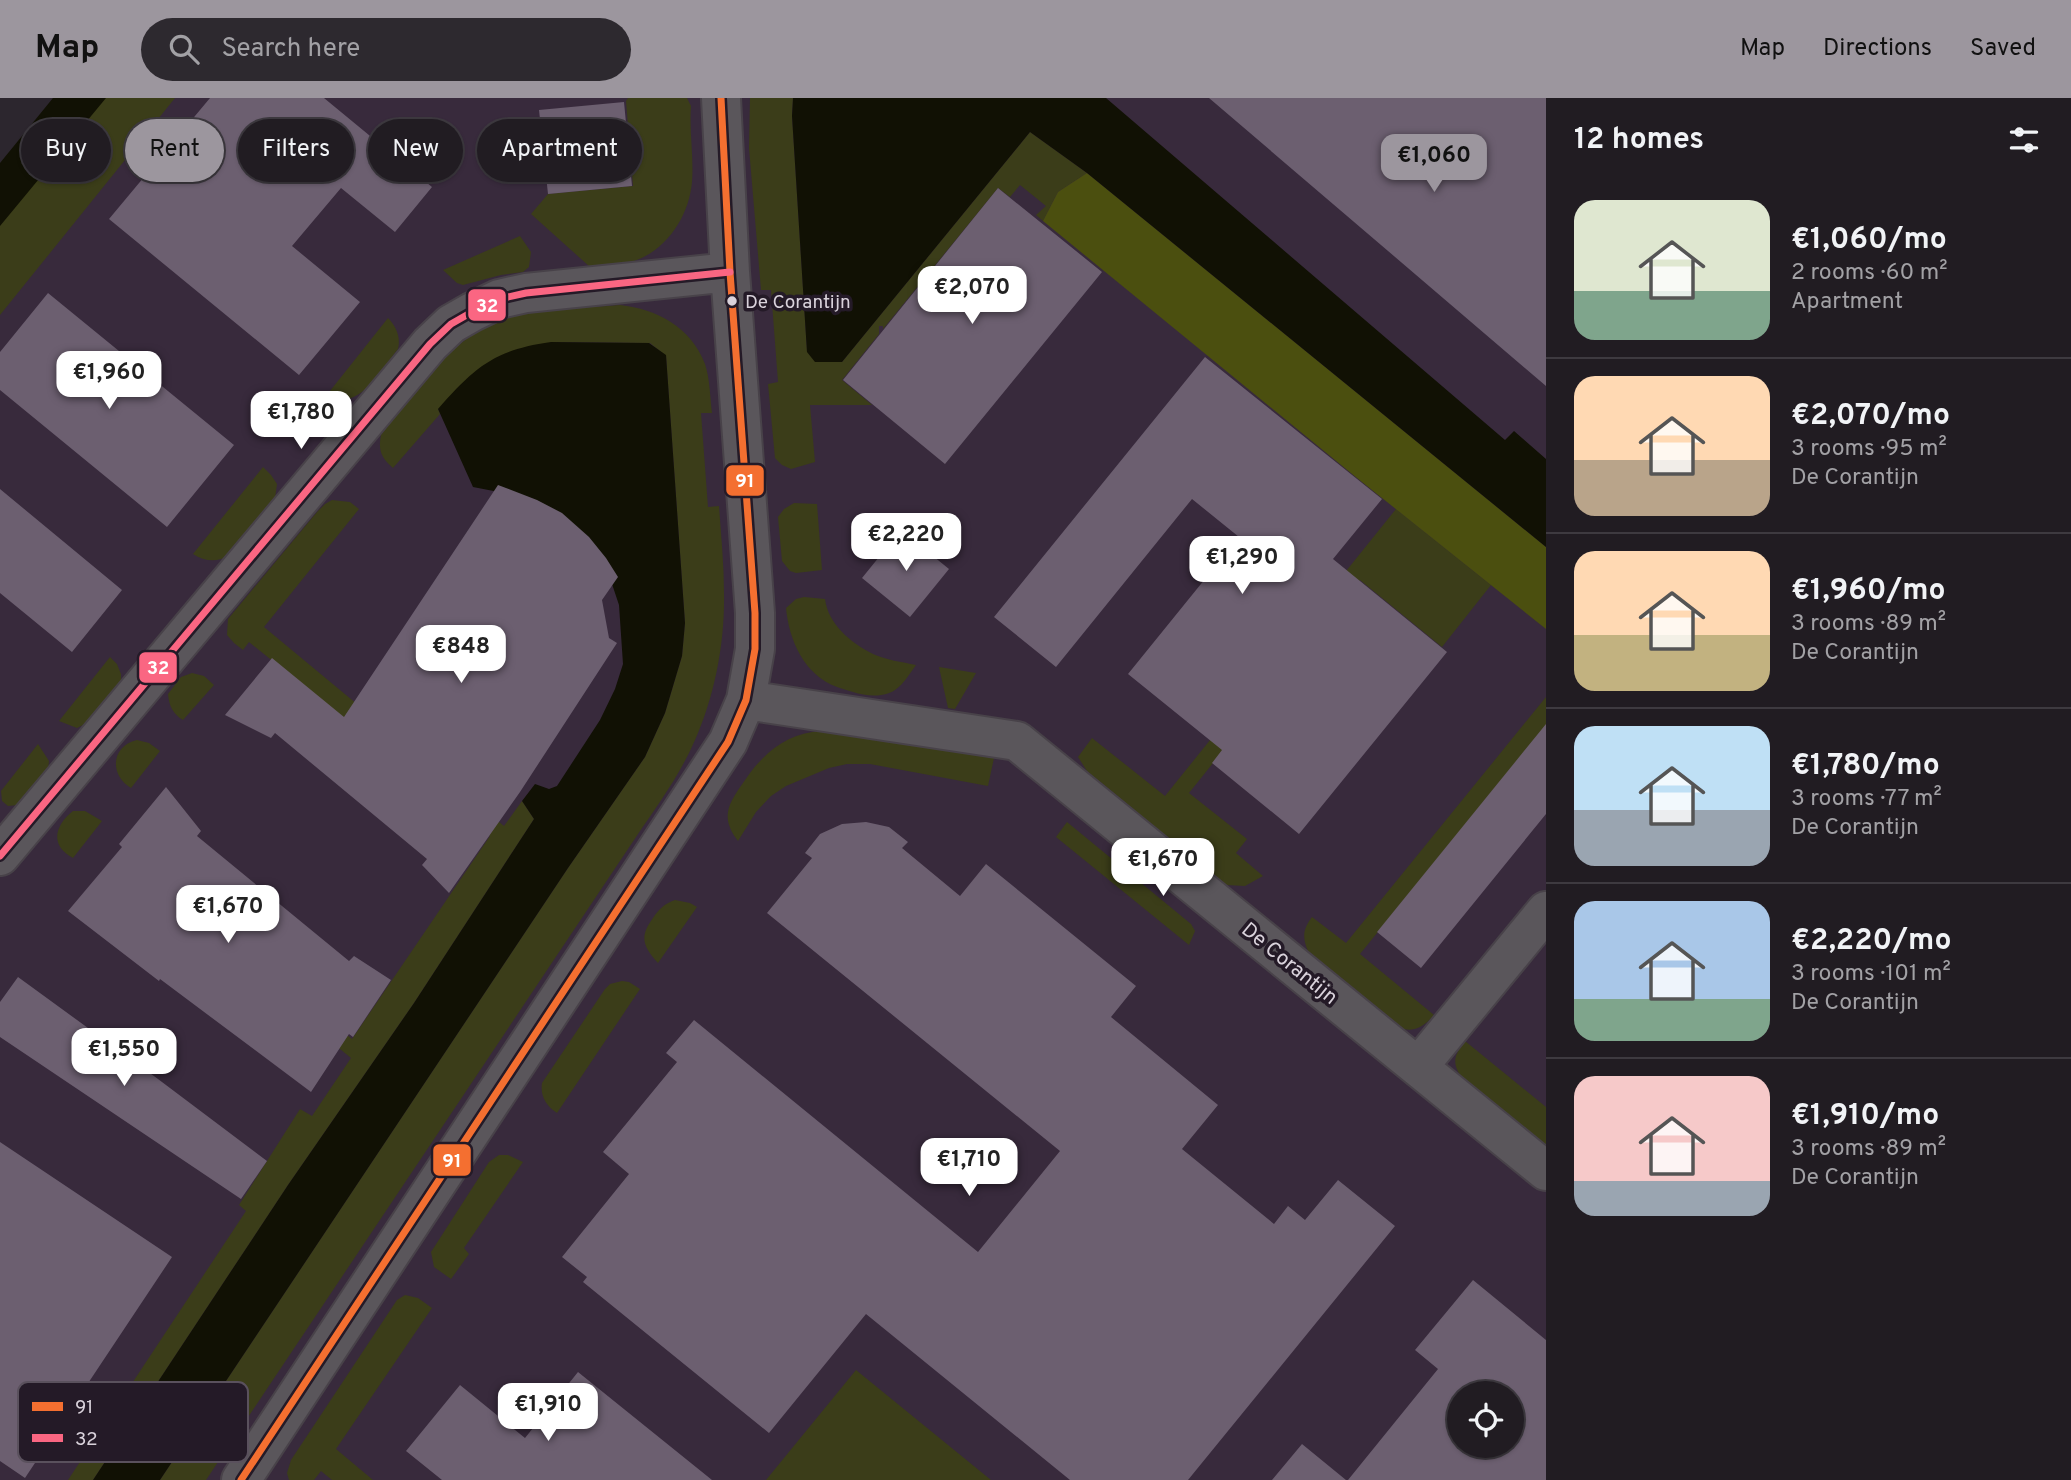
<!DOCTYPE html>
<meta charset="utf-8">
<style>
body{margin:0;font-family:Overpass,sans-serif;background:#2d292f;color:#f1f3f6;height:100vh;display:flex;flex-direction:column;font-size:26px;white-space:nowrap}
*{box-sizing:border-box;margin:0}
p{font-size:23px;color:#a2a1a5}
.icon{flex:none;width:38px;height:38px;fill:none;stroke:currentColor;stroke-width:2;stroke-linecap:round;stroke-linejoin:round}
.map{position:relative;flex:1;overflow:hidden}
.panel{display:flex;flex-direction:column;background:#211c22;width:525px}
.panel>*{flex:none}
.banner{position:absolute;left:21px;top:21px;width:665px;height:63px;display:flex;gap:14px}
.tools{position:absolute;left:1447px;top:1283px;display:grid;gap:14px}
.tools a{display:grid;place-items:center;width:77px;height:77px;border-radius:50%;background:#211c22;box-shadow:0 2px 5px #0004,0 0 0 2px #3e3a40;font-size:35px}
.price{position:absolute;translate:-50% -60px;padding:0 16px;border-radius:14px;background:#fff;color:#222;font-size:23px;line-height:46px;filter:drop-shadow(0 2px 4px #0008)}
.price::after{content:'';position:absolute;left:50%;top:42px;width:21px;height:16px;margin-left:-10px;background:inherit;clip-path:polygon(0 0,100% 0,50% 100%)}
.price.current{background:#9c969e;color:#111}
ul{padding:0;list-style:none}
li{display:flex;align-items:center;gap:21px;height:175px;padding:0 28px}
li+li{border-top:2px solid #3e3a40}
li span{display:grid;place-items:center;flex:none;width:196px;height:140px;border-radius:21px;color:#555}
li>.icon{margin-inline-start:auto}
span .icon{width:84px;height:84px;fill:#fffc;stroke-width:1}
li b{font-size:30px}
h2{display:flex;justify-content:space-between;align-items:center;height:84px;padding:0 28px;font-size:30px}
.pill{padding:0 24px;border-radius:32px;background:#211c22;box-shadow:0 2px 5px #0004,0 0 0 2px #3e3a40;font-size:24px;line-height:63px}
.pill.current{background:#9c969e;color:#111}
header{display:flex;align-items:center;gap:42px;box-sizing:border-box;height:98px;padding:0 35px;background:#9c969e;color:#111}
header strong{font-size:33px}
nav{display:flex;gap:38px;margin-inline-start:auto;font-size:24px}
.search{width:490px;height:63px;background:#2d292f;display:flex;align-items:center;gap:18px;box-sizing:border-box;padding:0 24px;border-radius:38px;color:#a2a1a5;font-size:26px}
main{display:flex;flex:1;min-height:0}
.map>svg:first-child{display:block}
</style>
<header>
<strong>Map</strong>
<div class="search"><svg class="icon" aria-label="search" viewBox="0 0 24 24"><circle cx="10" cy="10" r="6"/><path d="M15 15l6 6"/></svg>Search here</div>
<nav><a>Map</a><a>Directions</a><a>Saved</a></nav>
</header>
<main>
<div class="map">
<svg width="1546" height="1382" viewBox="0 0 1546 1382">
<rect width="100%" height="100%" fill="#2c262e"/>
<!-- built -->
<path fill="#382a3c" fill-rule="evenodd" d="M114,0H1546V1382H0V138ZM1460,1295H1512V1348H1460Z"/>
<!-- green -->
<path fill="#3b3d19" d="M103,0H175L0,217V126Z
M628,0H687L691,8C689,33 694,59 692,84C689,118 667,152 634,163C620,167 604,167 590,169L531,116L548,96L633,88L626,3Z
M750,0H793L792,18L807,253L815,263L842,264L1030,34L1087,75L1058,94L1043,123L1036,117L1046,108L1020,87L1010,99L998,90L883,231V228H879V236L842,282L872,307H810L815,364L791,371L782,367L775,360L768,286L778,284L771,192H761L749,50Z
M520,138L531,154L529,169L523,174L501,177L463,187L457,185L443,172Z
M620,207C657,211 691,229 705,266C710,281 710,299 712,315H701L708,409L719,408C721,437 724,466 724,495C725,544 715,597 695,642C680,677 657,708 636,739L206,1382H160L568,770L645,659L665,615L682,558L685,525L666,258L650,245L551,244L438,311L440,316L393,370C381,360 378,352 381,337C420,289 457,228 522,216C554,210 588,210 620,207Z
M388,220C396,228 401,239 398,251C380,273 359,315 326,298Z
M263,369L271,377L277,386L275,400L228,458C216,465 204,463 193,456Z
M332,402L350,404L359,411L264,529L504,728L522,703L534,721L414,905L288,1087L93,1382H68L246,1113L239,1107L300,1011L312,1018L351,960L155,800L164,789L352,941L490,738L249,544L243,552L234,545L227,537L228,521L317,414L325,406Z
M794,405L817,406L822,472L796,475L790,473L782,463L778,419L784,411Z
M1396,411L1491,487L1442,549L1360,482L1189,695L1247,741L1236,755L1263,778L1245,788L1226,787L1087,673L1078,659L1092,640L1165,698Z
M804,499L825,501C828,526 851,545 873,556C886,562 902,564 916,567C910,575 904,586 895,592C883,600 866,598 853,594C847,592 842,591 837,589C804,577 789,542 786,510L796,501Z
M110,559L117,566L121,576V585L91,623L77,630L59,623Z
M939,569L976,575L955,611L948,610Z
M192,575L204,578L214,587L183,622C173,616 169,608 168,596L181,579Z
M1546,599V627L1360,856L1434,917C1426,926 1417,934 1404,931L1308,853C1302,839 1303,831 1312,819L1346,845Z
M821,633L994,660L988,688L870,666H847L829,670L786,688L771,698L756,714L738,743C720,720 728,706 743,685C762,656 786,635 821,633Z
M137,642L149,645L160,653L131,690C109,677 111,648 137,642Z
M38,646L49,663L48,672L18,707L8,708L2,703L1,693Z
M73,713H85L102,723L73,760C50,748 54,728 73,713Z
M1067,724L1191,826L1195,833L1189,847L1056,739Z
M675,802L690,805L697,809L658,865C643,848 639,839 653,820C659,811 664,806 675,802Z
M622,883L629,884L640,891L557,1015C546,1008 540,998 542,985L605,891L610,886Z
M1465,943L1546,1009V1047L1460,977C1451,963 1456,955 1465,943Z
M499,1057H508L523,1064L464,1150L469,1156L451,1181L434,1169L431,1154L489,1064Z
M405,1197L418,1200L432,1210L336,1351L373,1382H332L321,1373L314,1382H289L287,1375L291,1362L397,1202Z
M856,1272L991,1382H766Z"/>
<!-- forest -->
<path fill="#4b4f0f" d="M1087,75L1546,449V531L1357,380L1043,123L1058,94Z"/>
<!-- water -->
<path fill="#111104" d="M53,0H106L0,128V65Z
M793,0H1106L1505,342L1514,333L1546,361V449L1087,75L1030,34L842,264H815L807,254L792,18Z
M551,244L649,245L666,257L685,525L682,558L665,615L645,659L568,770L160,1382H93L288,1087L414,905L534,721L522,703L535,686L549,691L557,688L600,622L615,591L623,566L619,507L609,477L509,396L473,389L438,311C475,269 494,252 551,244Z"/>
<!-- building -->
<path fill="#6c5f70" fill-rule="evenodd" d="M210,0H324L432,89L395,134L341,90L292,148L360,204L299,277L109,121Z
M1209,0H1546V288Z
M624,4L632,88L548,96L539,12Z
M998,90L1102,174L945,366L843,282Z
M48,195L234,347L167,429L0,292V254Z
M1205,259L1382,401L1333,461L1447,554L1299,736L1212,665L1222,652L1128,576L1239,439L1192,401L1056,569L994,519Z
M498,387L537,402L562,415L589,439L606,460L618,479L602,502L609,540L617,545L520,694L449,795L422,767L427,761L275,635L271,640L225,617L272,560L344,619Z
M0,391L122,492L72,554L0,495Z
M901,432L949,471L910,519L862,480Z
M1546,626V716L1421,870L1377,834Z
M166,689L201,733L197,738L349,863L354,858L391,882L353,939L349,936L311,994L160,881L159,883L68,813L122,749L119,746Z
M866,724L889,729L908,744L902,750L960,798L986,766L1136,888L1111,919L1218,1007L1182,1051L1274,1126L1288,1108L1305,1122L1338,1082L1395,1128L1188,1382H1070L866,1216L769,1335L583,1184L587,1179L562,1159L629,1076L603,1054L677,964L666,955L694,922L978,1154L1060,1053L767,815L812,760L805,755L820,736L842,726Z
M18,879L158,981L267,1063L241,1101L0,939V904Z
M0,1044L172,1159L25,1380L0,1363Z
M1473,1182L1546,1242V1382H1348L1438,1271L1415,1252ZM1460,1295H1512V1348H1460Z
M578,1274L712,1382H442L406,1353L460,1287L525,1340Z
M1302,1346L1346,1382H1272Z"/>
<g fill="none" stroke-linecap="round" stroke-linejoin="round">
<defs>
<path id="minor" d="M746,602L1017,643L1546,1073
M0,758L430,246L451,226L472,214L499,201L526,195L730,174
M1418,969L1546,813
M241,1382L728,644L746,602L755,551V515L730,174L721,0"/>
</defs>
<!-- minor casing -->
<use href="#minor" stroke="#484249" stroke-width="42"/>
<!-- minor -->
<use href="#minor" stroke="#5a565b" stroke-width="38"/>
<defs>
<path id="bus-1" d="M241,1382L728,644L746,602L755,551V515L730,174L721,0"/>
<path id="bus-2" d="M0,758L430,246L451,226L472,214L499,201L526,195L730,174"/>
</defs>
<!-- bus-1 casing -->
<use href="#bus-1" stroke="#241a27" stroke-width="12"/>
<!-- bus-2 casing -->
<use href="#bus-2" stroke="#241a27" stroke-width="12"/>
<!-- bus-1 -->
<use href="#bus-1" stroke="#f46f30" stroke-width="7"/>
<!-- bus-2 -->
<use href="#bus-2" stroke="#fa6682" stroke-width="7"/>
</g>
<!-- markers -->
<circle fill="#d9d2db" stroke="#241a27" stroke-width="2.5" cx="732" cy="203" r="6"/>
<g text-anchor="middle" stroke-width="7" stroke-linejoin="round" paint-order="stroke">
<!-- bus labels -->
<g font-size="19" fill="#d9d2db" stroke="#241a27" text-anchor="start">
<text x="745" y="210">De Corantijn</text>
</g>
<!-- street labels -->
<g font-size="21" fill="#d9d2db" stroke="#241a27">
<text transform="translate(1290 865) rotate(39)" y="7">De Corantijn</text>
</g>
</g>
<!-- legend -->
<rect x="18" y="1284" width="230" height="80" rx="10" fill="#241a27" stroke="#5a515d" stroke-width="2"/>
<rect x="32" y="1304" width="31" height="9" fill="#f46f30"/>
<rect x="32" y="1336" width="31" height="8" fill="#fa6682"/>
<g font-size="19" fill="#d9d2db">
<text x="75" y="1315">91</text>
<text x="75" y="1347">32</text>
</g>
<g stroke="#241a27" stroke-width="2.5">
<rect x="467" y="190" width="40" height="34" rx="7" fill="#fa6682"/>
<rect x="725" y="366" width="40" height="33" rx="7" fill="#f46f30"/>
<rect x="138" y="553" width="40" height="33" rx="7" fill="#fa6682"/>
<rect x="432" y="1045" width="40" height="34" rx="7" fill="#f46f30"/>
</g>
<g font-size="19" text-anchor="middle" font-weight="bold" fill="#fff">
<text x="487" y="214">32</text>
<text x="745" y="389">91</text>
<text x="158" y="576">32</text>
<text x="452" y="1069">91</text>
</g>
</svg>
<div class="tools">
<a><svg class="icon" aria-label="locate" viewBox="0 0 24 24"><circle cx="12" cy="12" r="6"/><path d="M12 2v4M12 18v4M2 12h4M18 12h4"/></svg></a>
</div>
<b class="price current" style="left:1434px;top:96px">€1,060</b>
<b class="price" style="left:972px;top:228px">€2,070</b>
<b class="price" style="left:109px;top:313px">€1,960</b>
<b class="price" style="left:301px;top:353px">€1,780</b>
<b class="price" style="left:906px;top:475px">€2,220</b>
<b class="price" style="left:1242px;top:498px">€1,290</b>
<b class="price" style="left:461px;top:587px">€848</b>
<b class="price" style="left:1163px;top:800px">€1,670</b>
<b class="price" style="left:228px;top:847px">€1,670</b>
<b class="price" style="left:124px;top:990px">€1,550</b>
<b class="price" style="left:969px;top:1100px">€1,710</b>
<b class="price" style="left:548px;top:1345px">€1,910</b>
<div class="banner">
<a class="pill">Buy</a>
<a class="pill current">Rent</a>
<a class="pill">Filters</a>
<a class="pill">New</a>
<a class="pill">Apartment</a>
</div>
</div>
<section class="panel">
<h2>12 homes<svg class="icon" aria-label="filters" viewBox="0 0 24 24"><path d="M4 7h16M4 17h16"/><circle cx="9" cy="7" r="2"/><circle cx="15" cy="17" r="2"/></svg></h2>
<ul>
<li><span style="background:linear-gradient(#dfe7d0 65%,#7fa58c 0)"><svg class="icon" aria-label="home" viewBox="0 0 24 24"><path d="M3 11l9-7 9 7M6 9v11h12V9"/></svg></span><div><b>€1,060/mo</b><p>2 rooms · 60 m²</p><p>Apartment</p></div></li>
<li><span style="background:linear-gradient(#ffd9b3 60%,#b9a48a 0)"><svg class="icon" aria-label="home" viewBox="0 0 24 24"><path d="M3 11l9-7 9 7M6 9v11h12V9"/></svg></span><div><b>€2,070/mo</b><p>3 rooms · 95 m²</p><p>De Corantijn</p></div></li>
<li><span style="background:linear-gradient(#ffd9b3 60%,#c2b280 0)"><svg class="icon" aria-label="home" viewBox="0 0 24 24"><path d="M3 11l9-7 9 7M6 9v11h12V9"/></svg></span><div><b>€1,960/mo</b><p>3 rooms · 89 m²</p><p>De Corantijn</p></div></li>
<li><span style="background:linear-gradient(#bfe0f5 60%,#9aa5b1 0)"><svg class="icon" aria-label="home" viewBox="0 0 24 24"><path d="M3 11l9-7 9 7M6 9v11h12V9"/></svg></span><div><b>€1,780/mo</b><p>3 rooms · 77 m²</p><p>De Corantijn</p></div></li>
<li><span style="background:linear-gradient(#a9c7e8 70%,#7fa58c 0)"><svg class="icon" aria-label="home" viewBox="0 0 24 24"><path d="M3 11l9-7 9 7M6 9v11h12V9"/></svg></span><div><b>€2,220/mo</b><p>3 rooms · 101 m²</p><p>De Corantijn</p></div></li>
<li><span style="background:linear-gradient(#f6c9c9 75%,#9aa5b1 0)"><svg class="icon" aria-label="home" viewBox="0 0 24 24"><path d="M3 11l9-7 9 7M6 9v11h12V9"/></svg></span><div><b>€1,910/mo</b><p>3 rooms · 89 m²</p><p>De Corantijn</p></div></li>
</ul>
</section>
</main>
